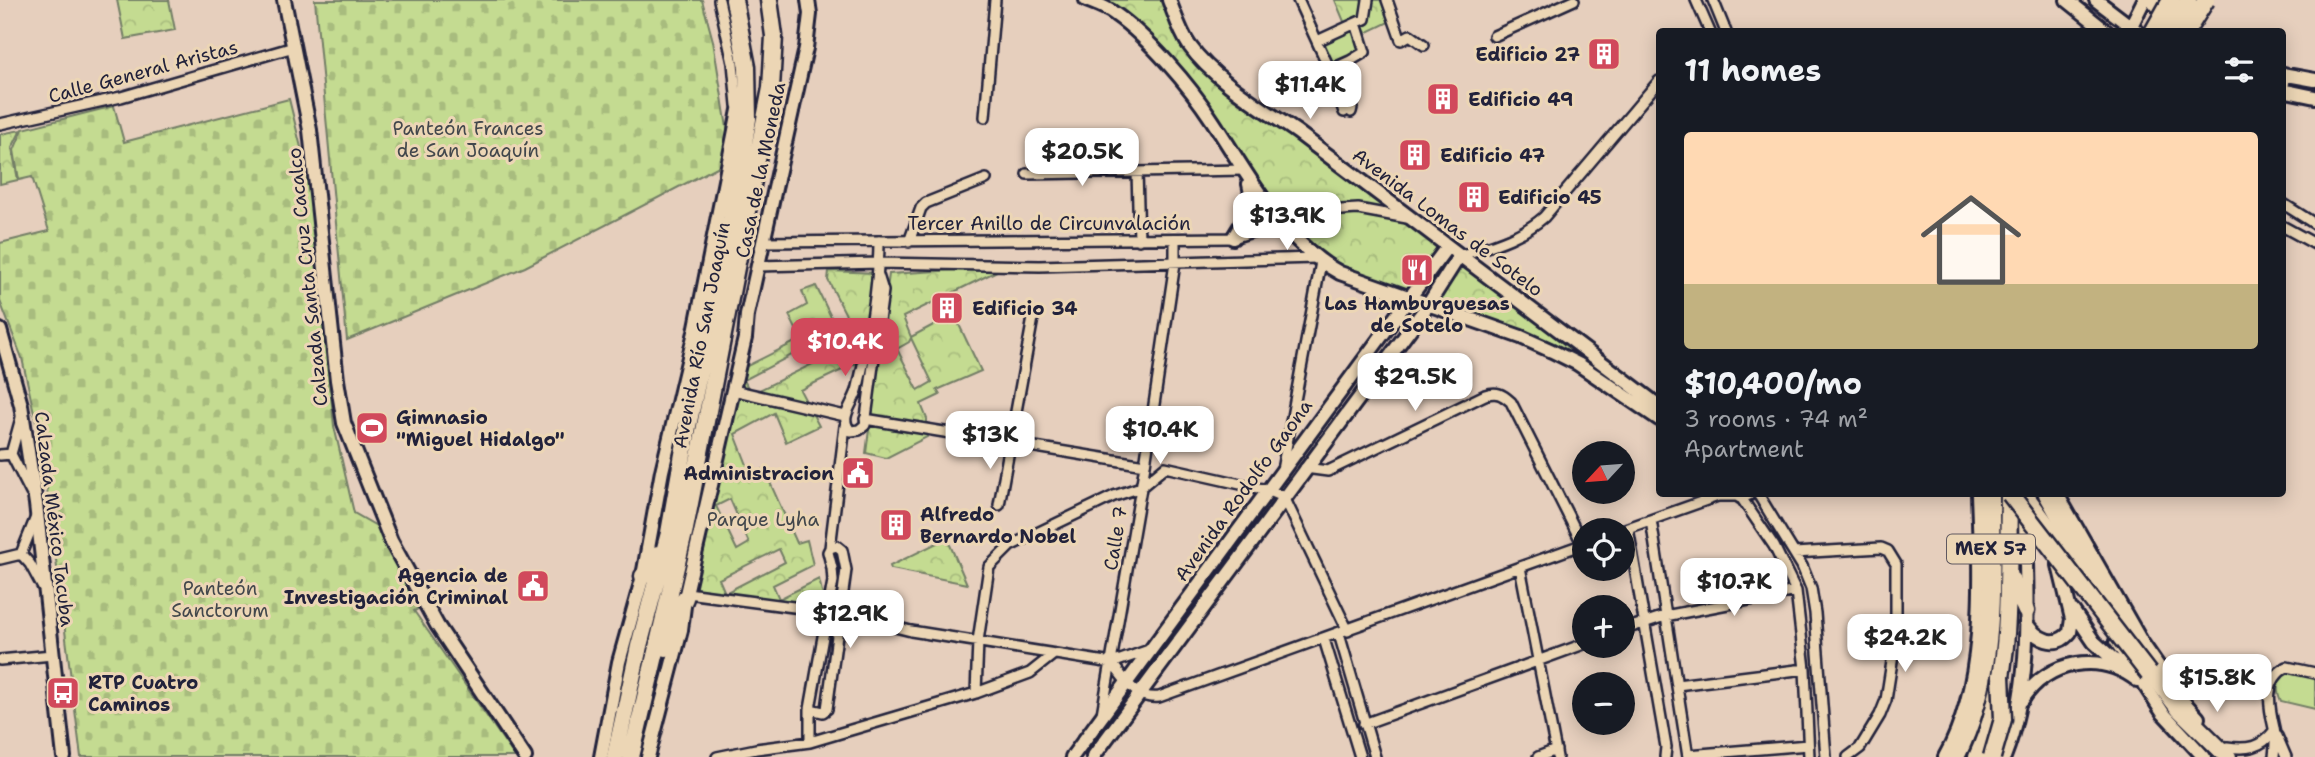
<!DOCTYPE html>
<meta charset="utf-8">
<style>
body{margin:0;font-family:"Shantell Sans",sans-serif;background:#20242c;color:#f1f3f6;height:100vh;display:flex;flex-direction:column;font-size:26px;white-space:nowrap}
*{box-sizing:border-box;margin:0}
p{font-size:23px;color:#9ea1a6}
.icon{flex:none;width:38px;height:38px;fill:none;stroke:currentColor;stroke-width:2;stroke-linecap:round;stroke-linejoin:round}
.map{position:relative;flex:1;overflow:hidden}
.side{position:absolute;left:1656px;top:28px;width:630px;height:469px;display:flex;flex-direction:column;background:#171b24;border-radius:7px;box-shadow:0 4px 18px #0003}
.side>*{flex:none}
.needle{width:46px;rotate:244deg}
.controls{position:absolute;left:1572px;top:441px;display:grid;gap:14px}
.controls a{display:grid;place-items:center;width:63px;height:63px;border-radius:50%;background:#171b24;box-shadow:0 4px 18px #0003;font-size:35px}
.price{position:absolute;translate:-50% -60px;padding:0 16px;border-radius:14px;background:#fff;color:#222;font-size:23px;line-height:46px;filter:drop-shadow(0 2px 4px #0008)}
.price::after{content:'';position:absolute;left:50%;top:42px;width:21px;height:16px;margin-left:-10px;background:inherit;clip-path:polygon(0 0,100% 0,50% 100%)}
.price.selected{background:#d1495b;color:#fff}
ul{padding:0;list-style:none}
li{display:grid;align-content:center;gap:14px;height:371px;padding:0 28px}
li+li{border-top:2px solid #363941}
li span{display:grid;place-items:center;height:217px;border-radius:7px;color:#555}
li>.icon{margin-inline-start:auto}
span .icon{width:126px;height:126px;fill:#fffc;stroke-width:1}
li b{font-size:30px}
h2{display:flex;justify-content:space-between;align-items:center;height:84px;padding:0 28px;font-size:30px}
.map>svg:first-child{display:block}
</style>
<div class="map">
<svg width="2315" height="757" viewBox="0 0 2315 757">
<defs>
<pattern id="cemetery-stones" width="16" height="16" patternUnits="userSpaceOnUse" patternTransform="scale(1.75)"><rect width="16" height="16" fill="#c4db91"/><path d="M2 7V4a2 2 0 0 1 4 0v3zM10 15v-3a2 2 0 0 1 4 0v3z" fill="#a8bc7e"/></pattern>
<pattern id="park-crowns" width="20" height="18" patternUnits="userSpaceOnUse" patternTransform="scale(1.75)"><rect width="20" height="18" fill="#c4db91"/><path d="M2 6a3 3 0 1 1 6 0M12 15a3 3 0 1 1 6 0" fill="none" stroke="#a8bc7e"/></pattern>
</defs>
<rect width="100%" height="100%" fill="#e6cfbd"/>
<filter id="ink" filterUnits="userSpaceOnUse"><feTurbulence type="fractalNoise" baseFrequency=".0143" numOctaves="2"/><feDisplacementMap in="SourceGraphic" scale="14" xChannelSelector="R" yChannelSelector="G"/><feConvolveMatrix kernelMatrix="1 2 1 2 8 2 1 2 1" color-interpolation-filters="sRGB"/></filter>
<g filter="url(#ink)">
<!-- cemetery -->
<path fill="url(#cemetery-stones)" stroke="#737e66" stroke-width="2" d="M315,0H702L713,41L728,134L723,164L525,267L347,340Z
M289,99L311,188L334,426L354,513L380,528L418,609L414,611L515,757H81L42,449L22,358L0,301V243L49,231L32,177L19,180L14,150L23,129L114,106L124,142Z"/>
<!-- park -->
<path fill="url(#park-crowns)" stroke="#737e66" stroke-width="2" fill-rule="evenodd" d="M117,0H169L175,30L125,39Z
M1093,0H1161L1182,48L1196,66L1233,98L1280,127L1444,248L1411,294L1333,264L1290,224L1207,104Z
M1335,0H1386L1393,20L1366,33L1358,19L1345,24Z
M21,130L12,148L18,180L0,184V134Z
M1461,262L1651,402L1659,416L1569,356L1438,303Z
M1005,267L903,317L911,337L954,314L981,371L937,390L940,395L921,404L927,419V437L886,458L866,453L889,274ZM911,338L932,382L918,390L897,349L909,342Z
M829,271L877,273L861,361L800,390L819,426L786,442L774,413L735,434L751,475L764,469L797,543L807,540L813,565L773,585L779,599L819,579L824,600L813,608L691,588L739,370L801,339L789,315L807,305L802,291L816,286L846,348L860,342L828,280ZM826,337L833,354L751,394L744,380ZM730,499L749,543L737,550L716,506ZM779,549L785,562L725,593L719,579Z
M947,538L967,584L891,569L890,566Z"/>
<!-- pitch -->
<path fill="#c4db91" stroke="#737e66" stroke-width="2" d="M1352,27L1363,51L1331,65L1320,40Z
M2290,669L2315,675V709L2281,701C2274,685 2278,679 2290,669Z"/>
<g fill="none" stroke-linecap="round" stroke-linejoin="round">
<defs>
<path id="street" d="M719,0L733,63L737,105
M1298,0L1330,70L1350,61
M1387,0L1401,40L1410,35L1424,45
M1696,0L1710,32
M1713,0L1726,32
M1494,36L1574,0
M1317,41L1356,23
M1330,70L1344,112
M1351,112L1355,95L1350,61L1365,52L1356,23L1365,19L1368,0
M985,117L995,0
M0,124L121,97L294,47
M1137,172L1139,240
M1027,174L1244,170
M2282,203L2315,224
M2282,226L2315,244
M763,242L1233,238L1312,213L1326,211L1358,209L1407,218
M909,242L921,208L926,203L986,179
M1459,256C1489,246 1519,239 1544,217L1659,81
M758,266L879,263L1040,266L1316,258
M878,275L883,291L865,425L859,430L851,431C837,418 855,403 858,387C869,343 879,286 879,241
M733,390L845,416
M865,419L1145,465
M11,454L31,493
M11,454L21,418
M0,455L11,454
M1305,468L1328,471L1485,395C1497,391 1502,394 1511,402L1583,545
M1282,470L1321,262
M1758,494L1802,566L1811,588L1815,613L1826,757
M999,505L1033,318
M1651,520L1688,757
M1628,528L1666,747L1665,757
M1622,530L1718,496H1740L1774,546L1796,591L1805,669L1809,757
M830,548L845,426
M1794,553L1881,548L1888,551L1896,564V636L1886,700L1880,715L1860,748L1848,757
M21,554L30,564L43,588
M0,559L21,554L36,517
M1520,567L1557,757
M687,593L839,613L911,631L1112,663C1125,680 1136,700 1159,697L1584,544
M1622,630L1665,616L1796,591
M1339,634L1375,757
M1324,639L1360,757
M0,660L52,655
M1112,663L1149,650
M1677,685L1805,669
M976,693L978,641L989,567L1010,546L1114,496L1141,487L1165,467L1267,490L1284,497L1348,631
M1102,714L1145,465L1175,263V240
M1364,724L1584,644
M2277,736L2286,757
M810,742V709L833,581L832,568L828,552L830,548L837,546L842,550L846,570L827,709L823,712L810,709
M2227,747C2247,750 2261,748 2274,731
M1688,755L1808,745
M717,757L756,749L810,742L976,693L1030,673L1054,654
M1538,757L1556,750
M2274,757C2275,748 2276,737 2274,728C2269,707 2263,679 2287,667L2315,673"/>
<path id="secondary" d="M284,0L310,130L337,380L344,423L391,541L437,625L525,757
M1086,0C1096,4 1106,7 1115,14C1148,37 1190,86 1212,120C1248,174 1281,241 1340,273L1521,337L1552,351L1578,364L1659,419
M1169,0C1175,15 1180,32 1189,45C1214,80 1262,108 1297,132L1659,406
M2067,0L2107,32
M2096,0L2138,32
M2152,0L2169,20
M2128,32L2144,0
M2282,74L2315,80
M2284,74L2282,90L2315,97
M1233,238C1244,220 1255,206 1249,184
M0,330L21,405L36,504L64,757
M1739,494L1740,496L1748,494
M2057,494L2142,643L2181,699L2198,718
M2031,500L2050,526L2076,571
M2073,611L2094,642L2123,668
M2026,623C2036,639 2056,650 2070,632L2072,619L2057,557
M2116,641L2163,713L2204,757
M2022,700C2048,660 2100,651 2137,680
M601,757L619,662L643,576L662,471L695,332L742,95
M648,757L681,630L685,598L745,338L747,315L806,48L810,14L808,0
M1072,757L1447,247
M1093,757L1428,305L1459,256
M1945,757C1987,683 1981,577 1978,494
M2004,757C2037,673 2024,581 2025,494"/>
<path id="highway" d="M2047,494L2122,629
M643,576L655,563L658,554
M2012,580L2026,611
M666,648L676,617L685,598
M2144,663L2179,709L2228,757
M615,757L639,646L669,533L688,426L731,220L748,119L747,67L734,0
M631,757L685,529L771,88L774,36L769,0
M1956,757C1998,675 1991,583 1991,494
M1977,757C2015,675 2007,582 2009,494"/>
</defs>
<!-- street casing -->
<use href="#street" stroke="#22223b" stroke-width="14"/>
<!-- secondary casing -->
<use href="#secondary" stroke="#22223b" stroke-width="18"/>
<!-- highway casing -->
<use href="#highway" stroke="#22223b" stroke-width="21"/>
<!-- street -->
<use href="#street" stroke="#ecd6b5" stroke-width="9"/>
<!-- secondary -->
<use href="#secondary" stroke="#ecd6b5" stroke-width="12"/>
<!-- highway -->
<use href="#highway" stroke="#ecd6b5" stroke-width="16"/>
<defs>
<path id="highway-bridge" d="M2153,32L2171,0
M2169,32L2188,0
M2186,32L2206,0
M2010,494L2149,674
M1992,757L2003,719L2001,676"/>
</defs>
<!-- highway-bridge casing -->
<use href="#highway-bridge" stroke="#22223b" stroke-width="21" stroke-linecap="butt"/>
<!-- highway-bridge -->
<use href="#highway-bridge" stroke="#ecd6b5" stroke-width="16"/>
</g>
</g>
<!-- icons -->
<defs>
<symbol id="building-square" viewBox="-11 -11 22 22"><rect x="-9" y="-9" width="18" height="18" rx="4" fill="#d1495b" stroke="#ecd6b5"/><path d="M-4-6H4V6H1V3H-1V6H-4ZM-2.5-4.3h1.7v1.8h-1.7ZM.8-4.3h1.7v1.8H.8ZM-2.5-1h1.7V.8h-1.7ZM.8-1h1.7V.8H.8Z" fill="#fff"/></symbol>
<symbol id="restaurant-square" viewBox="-11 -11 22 22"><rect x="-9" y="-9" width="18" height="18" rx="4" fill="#d1495b" stroke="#ecd6b5"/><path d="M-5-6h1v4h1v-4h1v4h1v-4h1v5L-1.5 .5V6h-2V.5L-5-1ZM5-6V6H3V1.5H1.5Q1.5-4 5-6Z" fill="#fff"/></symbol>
<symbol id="stadium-square" viewBox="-11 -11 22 22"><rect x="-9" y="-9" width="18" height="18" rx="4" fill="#d1495b" stroke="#ecd6b5"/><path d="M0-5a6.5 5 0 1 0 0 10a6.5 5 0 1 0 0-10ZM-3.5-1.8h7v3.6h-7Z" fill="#fff"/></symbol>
<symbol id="civic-square" viewBox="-11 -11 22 22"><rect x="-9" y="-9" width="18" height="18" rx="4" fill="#d1495b" stroke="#ecd6b5"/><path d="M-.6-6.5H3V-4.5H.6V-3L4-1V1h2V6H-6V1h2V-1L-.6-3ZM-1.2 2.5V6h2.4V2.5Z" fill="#fff"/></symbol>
<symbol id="bus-square" viewBox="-11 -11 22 22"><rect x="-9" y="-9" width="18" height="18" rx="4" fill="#d1495b" stroke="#ecd6b5"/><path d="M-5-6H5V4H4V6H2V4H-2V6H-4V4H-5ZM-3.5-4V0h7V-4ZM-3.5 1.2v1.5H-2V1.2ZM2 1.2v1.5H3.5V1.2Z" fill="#fff"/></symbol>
</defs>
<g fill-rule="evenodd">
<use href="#building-square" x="1585" y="35" width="38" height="38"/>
<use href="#building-square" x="1424" y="80" width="38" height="38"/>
<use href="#building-square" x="1396" y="136" width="38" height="38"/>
<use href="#building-square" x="1455" y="178" width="38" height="38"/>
<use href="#restaurant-square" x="1398" y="251" width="38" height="38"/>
<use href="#building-square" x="928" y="289" width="38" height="38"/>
<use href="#stadium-square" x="353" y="409" width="38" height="38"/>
<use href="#civic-square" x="839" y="454" width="38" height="38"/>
<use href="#building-square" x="877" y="506" width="38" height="38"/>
<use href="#civic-square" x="514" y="567" width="38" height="38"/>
<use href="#bus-square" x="44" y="674" width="38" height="38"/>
</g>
<g text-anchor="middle" stroke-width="6" stroke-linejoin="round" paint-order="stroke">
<!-- shield labels -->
<rect fill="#ecd6b5" stroke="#5f5860" stroke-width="2" x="1947" y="534.5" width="88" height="29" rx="5"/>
<g font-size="18" font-weight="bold" fill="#22223b">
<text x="1991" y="555">MEX 57</text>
</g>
<!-- poi labels -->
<g font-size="19" font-weight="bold" fill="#22223b" stroke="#ecd6b5" text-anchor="start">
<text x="1580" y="61" text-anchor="end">Edificio 27</text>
<text x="1468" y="106">Edificio 49</text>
<text x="1440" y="162">Edificio 47</text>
<text x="1498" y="204">Edificio 45</text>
<text x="1417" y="310" text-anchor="middle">Las Hamburguesas<tspan x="1417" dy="22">de Sotelo</tspan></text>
<text x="972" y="315">Edificio 34</text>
<text x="396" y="424">Gimnasio<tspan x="396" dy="22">"Miguel Hidalgo"</tspan></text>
<text x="834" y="480" text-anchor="end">Administracion</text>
<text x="920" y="521">Alfredo<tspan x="920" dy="22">Bernardo Nobel</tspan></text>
<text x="508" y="582" text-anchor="end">Agencia de<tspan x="508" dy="22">Investigación Criminal</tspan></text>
<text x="88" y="689">RTP Cuatro<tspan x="88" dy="22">Caminos</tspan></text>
</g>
<!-- street labels -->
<g font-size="19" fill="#22223b" stroke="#ecd6b5">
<text transform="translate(143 71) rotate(-15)" y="7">Calle General Aristas</text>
<text transform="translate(760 170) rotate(-78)" y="7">Casa de la Moneda</text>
<text transform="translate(1448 222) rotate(37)" y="7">Avenida Lomas de Sotelo</text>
<text x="1049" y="230">Tercer Anillo de Circunvalación</text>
<text transform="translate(307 277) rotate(-96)" y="7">Calzada Santa Cruz Cacalco</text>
<text transform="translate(701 335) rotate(-79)" y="7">Avenida Río San Joaquín</text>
<text transform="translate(1243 490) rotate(-54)" y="7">Avenida Rodolfo Gaona</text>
<text transform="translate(55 519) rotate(83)" y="7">Calzada México Tacuba</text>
<text transform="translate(1115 538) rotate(-81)" y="7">Calle 7</text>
</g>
<!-- park labels -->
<g font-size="19" fill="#42474c" stroke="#ecd6b5">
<text x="468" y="135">Panteón Frances<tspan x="468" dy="22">de San Joaquín</tspan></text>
<text x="763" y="526">Parque Lyha</text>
<text x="220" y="595">Panteón<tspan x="220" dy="22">Sanctorum</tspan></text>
</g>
</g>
</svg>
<div class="controls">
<a><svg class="needle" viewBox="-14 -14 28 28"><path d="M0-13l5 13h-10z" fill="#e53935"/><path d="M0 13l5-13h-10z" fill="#9ea1a6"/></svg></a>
<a><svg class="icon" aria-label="locate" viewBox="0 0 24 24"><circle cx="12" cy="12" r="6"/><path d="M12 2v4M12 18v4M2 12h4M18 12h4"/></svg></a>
<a>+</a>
<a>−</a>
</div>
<b class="price" style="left:1310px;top:121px">$11.4K</b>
<b class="price" style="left:1082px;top:188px">$20.5K</b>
<b class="price" style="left:1287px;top:252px">$13.9K</b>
<b class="price selected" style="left:845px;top:378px">$10.4K</b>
<b class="price" style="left:1415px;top:413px">$29.5K</b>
<b class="price" style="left:1160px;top:466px">$10.4K</b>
<b class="price" style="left:990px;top:471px">$13K</b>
<b class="price" style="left:1734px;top:618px">$10.7K</b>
<b class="price" style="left:850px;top:650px">$12.9K</b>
<b class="price" style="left:1905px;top:674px">$24.2K</b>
<b class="price" style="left:2217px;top:714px">$15.8K</b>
<section class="side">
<h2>11 homes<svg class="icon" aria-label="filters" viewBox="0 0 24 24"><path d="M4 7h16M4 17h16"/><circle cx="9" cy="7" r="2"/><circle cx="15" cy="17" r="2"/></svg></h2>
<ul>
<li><span style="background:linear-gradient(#ffd9b3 70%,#c2b280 0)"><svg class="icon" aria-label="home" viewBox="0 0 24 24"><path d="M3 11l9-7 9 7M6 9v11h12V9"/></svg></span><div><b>$10,400/mo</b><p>3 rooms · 74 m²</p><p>Apartment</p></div></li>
</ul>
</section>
</div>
